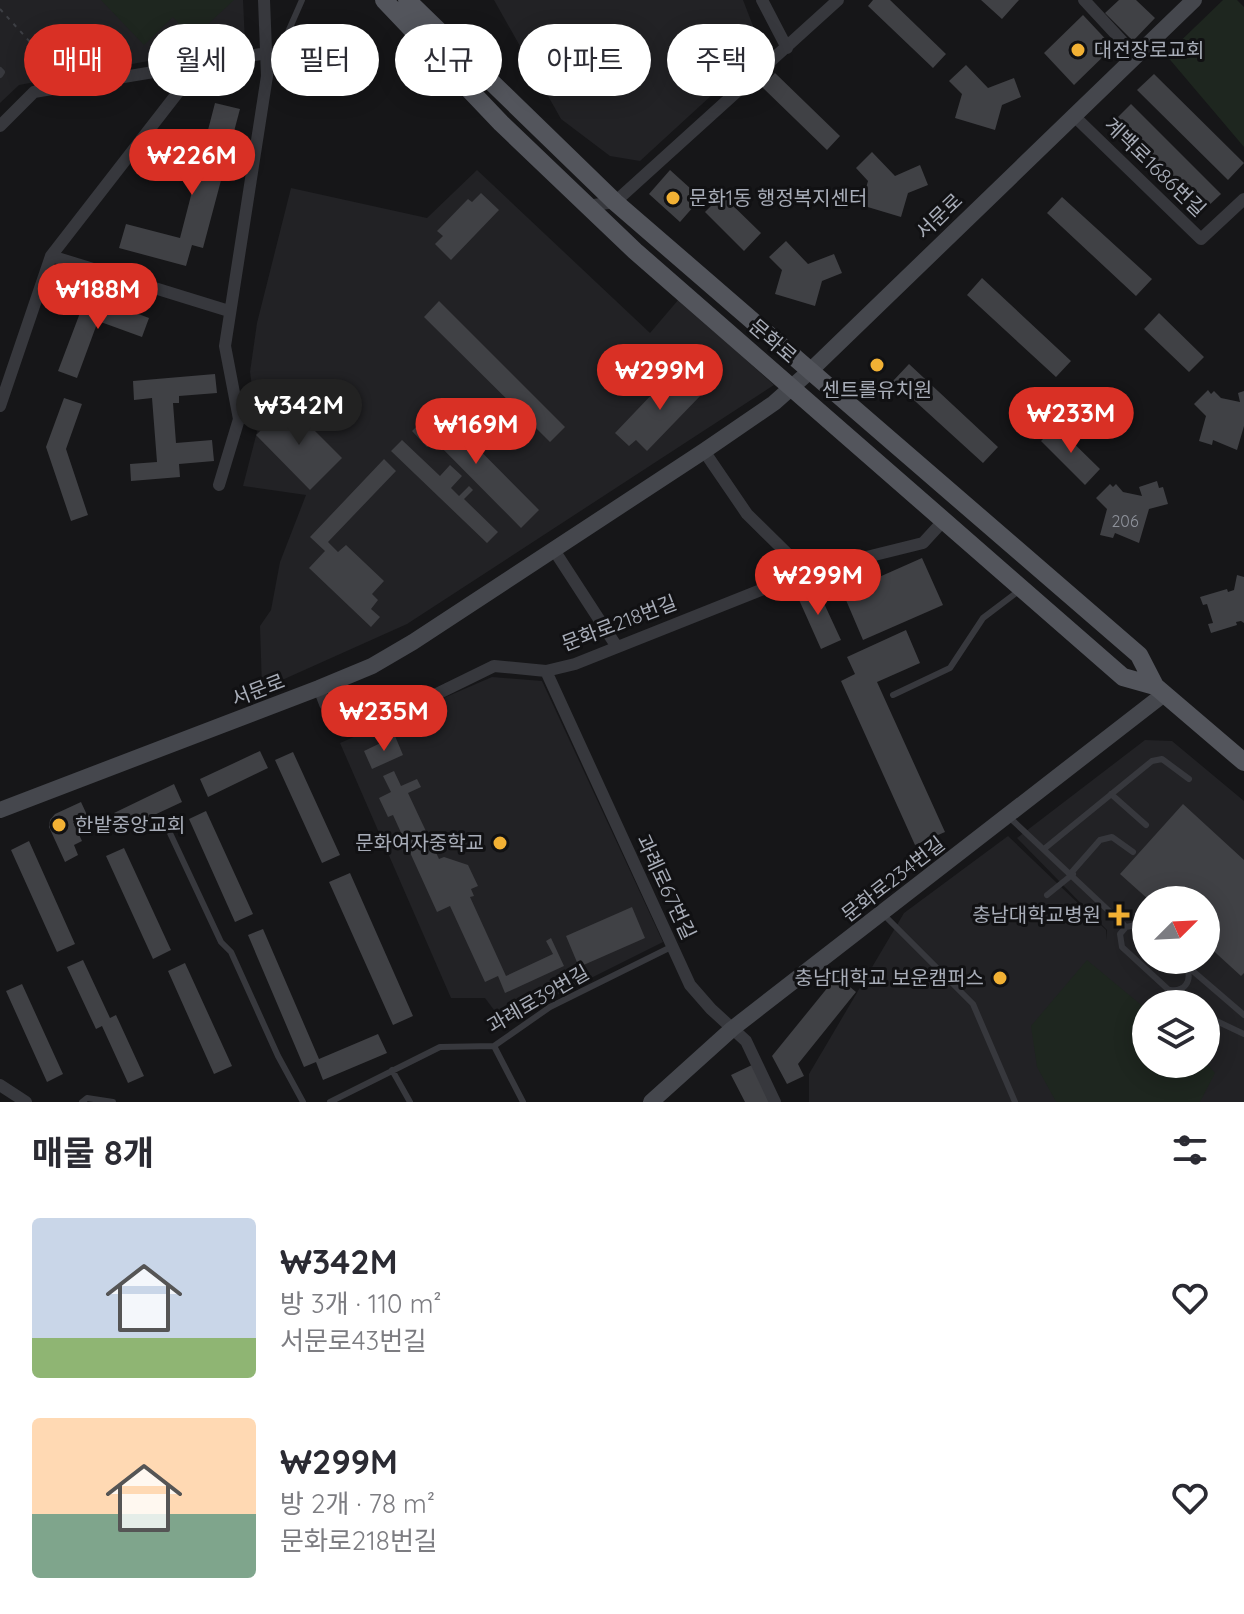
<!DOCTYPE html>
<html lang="ko">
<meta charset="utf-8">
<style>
body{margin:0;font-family:Quicksand,"Noto Sans KR",sans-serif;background:#f2f2f3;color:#2b2b33;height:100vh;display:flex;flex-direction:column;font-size:30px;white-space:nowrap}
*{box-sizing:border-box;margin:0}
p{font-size:26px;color:#7c7c81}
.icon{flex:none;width:44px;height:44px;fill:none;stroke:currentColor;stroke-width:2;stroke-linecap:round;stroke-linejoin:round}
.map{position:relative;height:1102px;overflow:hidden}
.side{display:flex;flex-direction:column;background:#fff;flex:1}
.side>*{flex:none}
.guide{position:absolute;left:24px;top:24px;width:800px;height:72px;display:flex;gap:16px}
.needle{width:52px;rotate:66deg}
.tools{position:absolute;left:1132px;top:886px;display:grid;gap:16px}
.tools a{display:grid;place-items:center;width:88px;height:88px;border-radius:50%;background:#fff;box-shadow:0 4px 20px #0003;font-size:40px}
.price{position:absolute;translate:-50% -68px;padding:0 18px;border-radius:28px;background:#d93025;color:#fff;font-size:26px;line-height:52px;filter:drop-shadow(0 2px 4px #0008)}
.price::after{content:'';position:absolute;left:50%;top:48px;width:24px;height:18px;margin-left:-12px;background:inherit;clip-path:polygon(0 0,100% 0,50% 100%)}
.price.current{background:#222;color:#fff}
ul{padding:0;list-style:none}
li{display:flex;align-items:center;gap:24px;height:200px;padding:0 32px}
li span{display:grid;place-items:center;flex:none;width:224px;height:160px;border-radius:8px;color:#555}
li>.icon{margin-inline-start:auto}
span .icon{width:96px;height:96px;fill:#fffc;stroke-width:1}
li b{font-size:34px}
h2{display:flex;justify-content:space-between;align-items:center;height:96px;padding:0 32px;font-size:34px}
.chip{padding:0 28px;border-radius:36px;background:#fff;box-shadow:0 4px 20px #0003;font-size:28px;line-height:72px}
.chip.current{background:#d93025;color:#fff}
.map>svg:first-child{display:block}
</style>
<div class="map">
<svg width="1244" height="1102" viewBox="0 0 1244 1102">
<rect width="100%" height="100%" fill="#161618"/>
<!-- built -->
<path fill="#222225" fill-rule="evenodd" d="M0,0H243L245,43L19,85L0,103Z
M494,0H743L762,49L640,161L610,156L561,119Z
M477,170L650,333L679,299L774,385L407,624L262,689L260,626L271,610L280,562L306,495L243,486L258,428L250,372L257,323L291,188L427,218Z
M492,677L542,681L663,942L503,1022L485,998H451L340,743Z
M1145,740L1172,741L1244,801V1102H809V1074L904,913L1008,836L1106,930L1107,940V930L1017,838ZM1146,900H1206V960H1146ZM1146,1004H1206V1064H1146Z"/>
<!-- green -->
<path fill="#1e261f" d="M101,0H234L192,39L173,17L144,45Z
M1223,0H1237L1244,7V147L1166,55Z
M1087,960L1146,1009V1064L1206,1063L1215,1073L1200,1102H1057L1055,1100L1037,1067L1031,1026Z"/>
<!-- building -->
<path fill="#404145" d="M873,0H890L946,54L933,68L868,6Z
M981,0H1019L1002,19Z
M1119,0H1136L1155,18L1133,41L1105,13Z
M1083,15L1113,47L1074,85L1044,53Z
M966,65L988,88L1014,78L1021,97L1002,105L995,130L955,118L962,94L949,81Z
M775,73L840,136L827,150L762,87Z
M1154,74L1244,163L1228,180L1137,90Z
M215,103L240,109L203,248L192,245L186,266L119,248L126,224L180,238Z
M1131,104L1221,194L1204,210L1114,121Z
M872,152L895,176L920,165L928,185L908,193L901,217L861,205L868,181L856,168Z
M670,170L701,198L680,222L649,194Z
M481,193L499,210L451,260L435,244L443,236L437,231L468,199L472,202Z
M722,195L761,233L744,251L705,212Z
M1062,197L1152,279L1136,296L1047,213Z
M786,241L808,264L834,254L842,273L822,281L815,306L775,294L782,270L769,257Z
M982,278L1071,361L1056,377L967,295Z
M96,298L149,318L142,337L98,321L77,378L58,371L83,305L93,309Z
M439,301L565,427L550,442L424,317Z
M1159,313L1204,357L1189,372L1144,329Z
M909,364L998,447L983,463L893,381Z
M676,369L702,394L647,451L636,440L629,446L615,433Z
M215,374L217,393L179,396V403H173L176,443L212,440L214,461L179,464L180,477L131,481L130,464L157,462L152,398L134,400L133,381Z
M1208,390L1211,394L1214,391L1221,398L1240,402L1238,393L1244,391V426L1237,450L1213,440L1212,445L1199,441L1206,416L1194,404Z
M64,398L82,404L66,449L88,515L71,521L46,447Z
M288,404L342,458L310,490L256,435Z
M437,407L539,510L521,528L434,440L427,447L412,431Z
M1056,426L1100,469L1085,485L1041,441Z
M402,440L440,476L450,465L462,476L451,488L459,496L469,486L473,490L464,499L498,532L487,543L391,451Z
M384,459L396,471L328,542L338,552L346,545L384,581L372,594L378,600L371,609L380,617L371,627L309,568L325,551L310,537Z
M1157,481L1159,488L1163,487L1168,504L1149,509L1139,543L1115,533L1113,538L1100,535L1107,509L1096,498L1110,484L1113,487L1116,484L1123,492L1142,496L1139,487Z
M922,558L943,605L863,640L843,593Z
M1237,575L1244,577V623L1241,621L1236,622L1237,625L1211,633L1208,624L1213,623L1207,604L1203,605L1200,597L1227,589L1228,592L1234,590Z
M815,584L841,640L821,649L796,593Z
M906,630L920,663L877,682L945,832L915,845L841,681L855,674L847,657Z
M395,736L403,755L372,769L364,751Z
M260,751L268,768L208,797L200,779Z
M293,752L340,855L322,863L275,760Z
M394,771L401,786L417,779L421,787L408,793L439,859L444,857L468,865L478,886L471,889L474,896L470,897L506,976L553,954L546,941L551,938L564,966L505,993L498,976L485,982L450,906L437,912L393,815L388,817L379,798L391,792L383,776Z
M174,784L182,802L122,830L114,813Z
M81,802L87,815L73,822L82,841L74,845L78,855L65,862L49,827L50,820L55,814Z
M1183,804L1244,860V973L1241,976L1206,944V900H1149L1120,874Z
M206,811L253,914L235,922L189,819Z
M29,841L75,944L57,952L11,850Z
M124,848L171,950L153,959L106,856Z
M350,873L413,1016L393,1025L329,882Z
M632,907L645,938L579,967L566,936Z
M263,929L319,1059L378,1034L387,1053L323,1080L316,1062L304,1067L248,935Z
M83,960L110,1018L116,1015L144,1076L128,1083L102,1026L96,1029L67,967Z
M185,963L232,1066L214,1074L168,971Z
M837,976L856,992L798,1064L804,1076L787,1084L772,1056Z
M22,984L63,1074L47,1082L6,991Z
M752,1065L770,1102H745L731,1075Z"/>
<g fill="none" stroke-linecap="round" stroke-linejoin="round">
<!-- path -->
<path stroke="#3d3f44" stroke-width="2" stroke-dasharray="4 6" stroke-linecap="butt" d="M0,9L52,66L92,60L95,70"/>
<!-- lane -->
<path stroke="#37383d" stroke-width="6" d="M267,53L281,48L302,0
M0,70L2,72L0,75
M893,695L950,668L983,618L1020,590
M1111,794L1146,825
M1009,817L1126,927
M169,831L221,942L231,952L278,1056L303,1102
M1044,849L1152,761L1162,759L1189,779
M1071,873L1100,840L1112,837L1133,852
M1047,895L1073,874
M884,915L973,1004L1015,1102
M1146,931L1136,925L1126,927L1120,934L1122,947L1184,1004
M1180,960L1244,1015
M1170,990C1185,992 1192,981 1187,967
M1206,1016L1244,1034
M494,1046L523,1102
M392,1070L410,1102
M82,1102L87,1098L113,1102
M330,1102L440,1047L494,1046L550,1007L671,947"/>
<!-- street -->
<path stroke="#37383d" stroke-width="12" d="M762,0L787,48
M1084,0L1136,56
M1073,115L1201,239L1244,199
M0,126L34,92L267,53
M587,206L615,202L838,0
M51,256L229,311
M0,406L51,256L179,91L193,66
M704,451L747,514L806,572
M219,485L239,419L225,346L267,76L264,0
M554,550L617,647
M546,671L690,985L711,1009L746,1041L775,1102
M319,688L325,704L339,724L398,713L494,666L546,671L575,664L806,572L923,543L945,519
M0,1085L26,1102"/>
<!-- secondary -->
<path stroke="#45474d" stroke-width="16" d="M0,810L319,688L372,666L413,642L704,451L774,403L810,371L1194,0
M651,1102L732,1029L1164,694"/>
<!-- primary -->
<path stroke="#53555c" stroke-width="18" d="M384,0L501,123L635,251L1123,677L1155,686L1244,762
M407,0L615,202L1139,655L1155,686"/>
</g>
<!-- markers -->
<g fill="#f2b134" stroke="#111113" stroke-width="3">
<circle cx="1078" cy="50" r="8"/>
<circle cx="673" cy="198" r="8"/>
<circle cx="877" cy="365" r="8"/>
<circle cx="59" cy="825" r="8"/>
<circle cx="500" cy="843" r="8"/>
<path d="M1115 903h8v8h8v8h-8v8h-8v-8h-8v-8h8z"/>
<circle cx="1000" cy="978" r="8"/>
</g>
<g text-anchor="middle" stroke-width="6" stroke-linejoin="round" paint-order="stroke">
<!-- number labels -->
<g font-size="16" fill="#8e929b">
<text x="1125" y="527">206</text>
</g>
<!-- poi labels -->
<g font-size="20" fill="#a8adb8" stroke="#111113" text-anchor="start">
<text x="1094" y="57">대전장로교회</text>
<text x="689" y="205">문화1동 행정복지센터</text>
<text x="877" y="397" text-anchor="middle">센트롤유치원</text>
<text x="75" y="832">한밭중앙교회</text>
<text x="484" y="850" text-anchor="end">문화여자중학교</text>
<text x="1101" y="922" text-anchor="end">충남대학교병원</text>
<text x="984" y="985" text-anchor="end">충남대학교 보운캠퍼스</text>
</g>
<!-- street labels -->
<g font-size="20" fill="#a8adb8" stroke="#111113">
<text transform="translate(1155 167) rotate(44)" y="7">계백로1686번길</text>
<text transform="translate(939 216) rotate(-44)" y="7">서문로</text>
<text transform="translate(773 341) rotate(41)" y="7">문화로</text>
<text transform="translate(619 623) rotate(-21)" y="7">문화로218번길</text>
<text transform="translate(258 690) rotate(-21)" y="7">서문로</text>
<text transform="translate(893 879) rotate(-38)" y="7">문화로234번길</text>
<text transform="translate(666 887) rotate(65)" y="7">과례로67번길</text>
<text transform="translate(538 999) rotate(-30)" y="7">과례로39번길</text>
</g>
</g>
</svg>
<div class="tools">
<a><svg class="needle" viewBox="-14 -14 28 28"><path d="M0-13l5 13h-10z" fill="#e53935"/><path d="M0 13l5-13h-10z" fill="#7c7c81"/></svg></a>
<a><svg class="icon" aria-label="layers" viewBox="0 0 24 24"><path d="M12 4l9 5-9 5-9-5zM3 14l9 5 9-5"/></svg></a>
</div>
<b class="price" style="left:192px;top:197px">₩226M</b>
<b class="price" style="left:98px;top:331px">₩188M</b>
<b class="price" style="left:660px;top:412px">₩299M</b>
<b class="price current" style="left:299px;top:447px">₩342M</b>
<b class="price" style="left:1071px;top:455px">₩233M</b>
<b class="price" style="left:476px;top:466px">₩169M</b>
<b class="price" style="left:818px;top:617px">₩299M</b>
<b class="price" style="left:384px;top:753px">₩235M</b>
<div class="guide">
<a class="chip current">매매</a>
<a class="chip">월세</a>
<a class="chip">필터</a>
<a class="chip">신규</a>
<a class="chip">아파트</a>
<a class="chip">주택</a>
</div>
</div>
<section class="side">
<h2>매물 8개<svg class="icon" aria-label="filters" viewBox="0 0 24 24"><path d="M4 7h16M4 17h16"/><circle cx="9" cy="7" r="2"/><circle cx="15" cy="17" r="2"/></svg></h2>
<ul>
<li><span style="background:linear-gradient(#c9d6e8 75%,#8fb573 0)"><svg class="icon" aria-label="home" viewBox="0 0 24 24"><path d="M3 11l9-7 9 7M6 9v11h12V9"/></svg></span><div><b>₩342M</b><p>방 3개 · 110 m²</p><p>서문로43번길</p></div><svg class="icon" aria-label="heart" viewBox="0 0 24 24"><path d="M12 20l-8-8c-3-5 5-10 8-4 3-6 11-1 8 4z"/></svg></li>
<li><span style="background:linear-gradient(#ffd9b3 60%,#7fa58c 0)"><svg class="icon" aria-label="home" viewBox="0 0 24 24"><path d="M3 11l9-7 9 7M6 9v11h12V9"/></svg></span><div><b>₩299M</b><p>방 2개 · 78 m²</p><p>문화로218번길</p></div><svg class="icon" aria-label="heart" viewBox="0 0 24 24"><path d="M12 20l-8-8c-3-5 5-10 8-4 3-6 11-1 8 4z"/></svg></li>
</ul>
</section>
